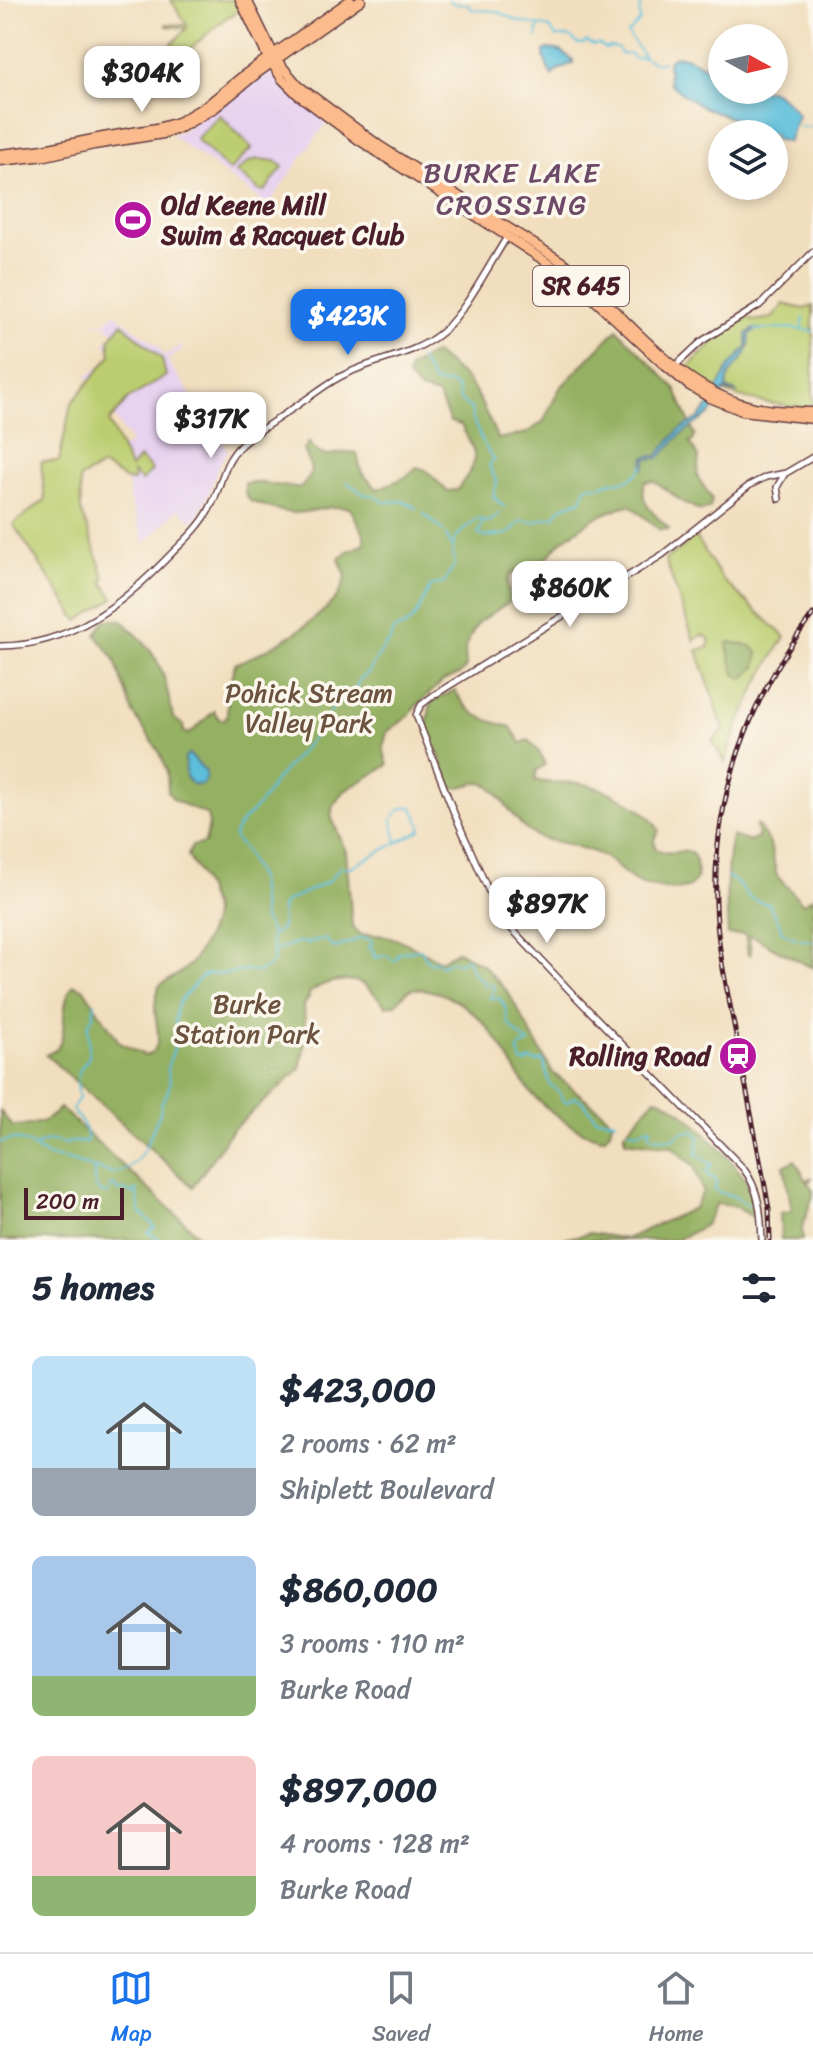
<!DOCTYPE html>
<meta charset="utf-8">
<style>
body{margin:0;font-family:Sriracha,sans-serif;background:#f2f2f3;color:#1f2937;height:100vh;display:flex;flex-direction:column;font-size:30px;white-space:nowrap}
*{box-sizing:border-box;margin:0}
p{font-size:26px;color:#747a83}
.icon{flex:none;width:44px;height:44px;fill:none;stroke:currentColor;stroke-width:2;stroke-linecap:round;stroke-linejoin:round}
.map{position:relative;height:1240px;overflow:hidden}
.details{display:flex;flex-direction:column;background:#fff;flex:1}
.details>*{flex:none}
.needle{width:52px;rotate:98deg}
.buttons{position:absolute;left:708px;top:24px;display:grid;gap:16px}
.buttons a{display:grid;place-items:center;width:80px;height:80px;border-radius:50%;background:#fff;box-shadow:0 4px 12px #0003;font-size:40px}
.scale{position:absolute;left:24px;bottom:20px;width:100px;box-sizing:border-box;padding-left:8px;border:4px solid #4a1f2b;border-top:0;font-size:22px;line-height:28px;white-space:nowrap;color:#4a1f2b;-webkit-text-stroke:6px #fbf7ec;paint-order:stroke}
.price{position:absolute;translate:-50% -68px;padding:0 18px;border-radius:16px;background:#fff;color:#222;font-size:26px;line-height:52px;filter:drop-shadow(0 2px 4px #0008)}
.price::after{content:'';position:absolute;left:50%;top:48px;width:24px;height:18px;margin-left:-12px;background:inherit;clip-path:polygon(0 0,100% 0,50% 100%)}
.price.selected{background:#1a73e8;color:#fff}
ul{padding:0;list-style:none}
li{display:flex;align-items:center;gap:24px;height:200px;padding:0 32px}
li span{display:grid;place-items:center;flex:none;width:224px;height:160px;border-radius:12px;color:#555}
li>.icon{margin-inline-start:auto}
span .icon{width:96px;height:96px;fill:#fffc;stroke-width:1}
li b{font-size:34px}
h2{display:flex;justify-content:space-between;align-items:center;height:96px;padding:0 32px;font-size:34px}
.tabs{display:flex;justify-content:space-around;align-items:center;height:112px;border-top:2px solid #e0e1e3;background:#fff;font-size:22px;color:#747a83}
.tabs a{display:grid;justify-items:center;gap:4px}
.tabs .selected{color:#1a73e8}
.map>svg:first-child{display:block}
</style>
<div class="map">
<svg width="813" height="1240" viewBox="0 0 813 1240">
<rect width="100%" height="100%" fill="#fbf7ec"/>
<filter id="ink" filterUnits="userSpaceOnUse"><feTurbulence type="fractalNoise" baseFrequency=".0125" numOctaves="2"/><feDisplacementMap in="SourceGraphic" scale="16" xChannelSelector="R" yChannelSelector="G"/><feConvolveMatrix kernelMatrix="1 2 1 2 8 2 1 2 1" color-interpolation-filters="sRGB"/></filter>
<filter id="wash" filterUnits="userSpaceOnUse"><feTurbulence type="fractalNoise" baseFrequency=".006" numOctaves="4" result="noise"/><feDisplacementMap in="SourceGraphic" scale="32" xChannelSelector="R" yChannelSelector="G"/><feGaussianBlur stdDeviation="1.8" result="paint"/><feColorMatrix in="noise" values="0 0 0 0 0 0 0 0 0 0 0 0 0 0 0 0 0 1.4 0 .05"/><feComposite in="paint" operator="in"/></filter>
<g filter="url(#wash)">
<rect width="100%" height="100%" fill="#f1debe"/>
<!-- built -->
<path fill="#e7d2ef" d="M270,71L331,116L268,205L171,135L184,130L223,99Z
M114,313L159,347L164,356L181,345L183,349L167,360L228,450L218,467L206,501L193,522L178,509L147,541H144L129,498V486L110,457L131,442L87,376L114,357L105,343L114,332L104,324H91V323L106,322Z"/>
<!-- green -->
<path fill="#bbcd70" stroke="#82764e" stroke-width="2" d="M171,0H236L241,11L227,17L176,61L169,47L187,28L166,26V24L187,25Z
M220,115L252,148L229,171L196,139Z
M258,159L276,161L283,167L265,191H260L236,172L250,161Z
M784,304L804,309L813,306V408C769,405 721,399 686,369L723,333L749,317L753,321L772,318Z
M122,323L162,359L166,376L128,399L109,422L130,468L140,458L152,470L142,481L133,473L134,481L126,480L103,466L80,478L81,510L105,579L102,581L114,598L78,621L13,524L45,500L41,462L59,461L71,404L111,355L109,340Z
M695,536L723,580L785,637C760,676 739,717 725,762L712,741L724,730L697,650L708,648L710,640L706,636L701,635L694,641L665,559L678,551Z"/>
<!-- forest -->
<path fill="#94b062" stroke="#6f6846" stroke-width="2" d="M617,329L675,388L695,435L693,441L690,442L699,457L697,476L712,499L710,508L701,511L684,503L654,481L645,482C637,503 656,515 669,529L660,530L630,505L621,507L594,518L563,540L538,567L511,574L507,582L510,601L478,623L473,631L465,648L466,667L460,674L443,681L414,708L409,716L387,732L383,748L388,765L343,792L333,806L331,816L346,852L352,926L361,935C395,933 411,945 440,961L457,951L483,965L508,992L553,1073L605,1114L612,1122L610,1131L604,1138C581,1136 548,1111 532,1094C517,1077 508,1055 495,1037C479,1016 457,996 431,991C410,986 409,987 396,1004L386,1006C370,989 363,977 338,981C325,983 319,986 309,993V997L304,1005L306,1037L300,1069L232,1130L193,1187L46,1055C48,1054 56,1050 57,1048C69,1033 58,1002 74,985L83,988L120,1043L146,1056C167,1046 154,1025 155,1006C155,999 158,992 159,986C168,980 178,975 186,968C197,958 214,927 213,912C212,900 205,887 200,876C197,868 191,864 188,855L192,846L205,843L209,824L207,815L174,800L168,792L167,772L160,753L133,713L114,658L96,635L105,620C122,618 122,620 133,631C164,661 165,678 173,718L183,725L184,732L188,734L192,732L214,711L219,719L223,720L227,716L228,687L235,664C271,649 310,628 335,599C341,592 343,584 346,576L339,559L346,552L364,544V534L350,508C331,504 312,513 293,513C279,512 263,505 250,501L245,493V483C264,480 282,489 301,487C316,473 311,467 304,450L309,442C324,467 337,448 357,453L361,472L377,489L404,478L417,467L426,470L447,491L457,490C480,458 479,460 461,425L450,422L438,395L420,390L407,376L410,367L435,353L464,377L476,392L498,439L527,433L543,422L560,388Z
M730,642L751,646L758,653L756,667L743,679L735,674C733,664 728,653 727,644Z
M455,690C468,716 485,720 511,727L521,743L529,740L541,755L545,765L537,770L535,780C549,785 564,781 579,783C604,787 649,808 659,831L654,839L655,848C670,857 676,849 691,852L696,860L697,879C693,884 689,889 682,889C671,891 643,886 634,880C623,874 615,864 604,857C597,853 589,850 581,848C564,841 543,843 528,831C515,821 497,789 488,785C475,779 464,789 452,788L447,780L440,757L426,731L431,702Z
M757,824L770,844L777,876L803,904L813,897V968C799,961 786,954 772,947C763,943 758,937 749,935L751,954L748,955L745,934L728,935C726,902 725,868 732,836L748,841L759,837L755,825Z
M656,1098C681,1103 729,1157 745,1179C751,1187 754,1198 757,1208L751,1216L734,1206L716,1204L705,1225L677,1240H559L590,1233L626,1239L694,1208L703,1192L694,1166L672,1147L625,1141V1132Z
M60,1108L204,1240H0V1111L12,1126C33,1125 45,1125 60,1108Z
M795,1160L806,1180L813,1177L808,1182L813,1191V1196L802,1227L803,1240H781L780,1213L792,1211L784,1166Z"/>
<!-- water -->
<path fill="#5dbfdb" stroke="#546f83" stroke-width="2" d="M548,49L561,51L573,60V63L556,71L552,76C548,69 543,59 544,51Z
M680,56L686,57L722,75V90H770C780,94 793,106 798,115L788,142L774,139V134H759L744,123L703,107L684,95L669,83L668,61L673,57Z
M753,329H757L750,334C751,364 726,364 727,388L738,393L724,390L717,406L710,414L681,434L659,458L646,459V464L643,468L644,458L648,456H657L679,430L699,418L710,405L729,367L747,347V334Z
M189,754L206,772V779L202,785L192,784L186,777L185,758Z"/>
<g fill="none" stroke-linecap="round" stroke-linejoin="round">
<!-- stream -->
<path stroke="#5dbfdb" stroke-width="2" d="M448,0L455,4H468L473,10L496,11L518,21L550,28L556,37H570L578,44H584L586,41L594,45L599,44L605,49L610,47L618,48L621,54H631L633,58L644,57L653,62H663
M537,38L538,27
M643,55L628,34L640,21L639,12L643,0
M799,127L807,126L813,128
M802,329L804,318
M755,330L789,328L813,331
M419,358L434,383L450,384L457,388L460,400L471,409C471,421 486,450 494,460L489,465L497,483L493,496L504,507
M347,482L363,494L375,496L384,502L403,501L416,508
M423,513L443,530
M483,522L491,521L501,512
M446,535L451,545
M392,819L397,842
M344,867H351L421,830V825L412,806L401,809L394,816
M728,877C739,882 741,890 749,897C755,901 763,903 770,904C771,915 781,919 781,931C791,938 800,941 813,941
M272,935L282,928V908L285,902L329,881L341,866
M274,951L298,942L309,943L322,939L327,940L332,947H338L361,938L371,940L372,944L368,948L374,951V957L376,958L386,955L394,961L397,959L399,953L418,949H421L428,962L431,963L437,961L441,966L450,961L458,963L467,958C470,967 473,977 483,980L484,987L491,984L495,988L490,998H499C506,1005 507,1014 508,1023C514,1031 522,1038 529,1043L522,1046L517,1050L522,1062L525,1063L531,1060L536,1062L543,1060L550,1085L558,1091L564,1101L568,1102L573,1097L581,1100L596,1118L616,1121
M628,1130L637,1132L650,1127L651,1129L649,1134L652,1137L672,1139L683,1132L694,1131L699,1137L697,1155L712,1164L707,1171V1175L717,1180L715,1189L718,1192L733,1196L750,1206
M0,1142L14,1139L27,1143L49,1157L64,1159L112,1173L123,1171L135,1162L144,1150L160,1113L162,1102L168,1092L170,1081L167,1068L174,1049L176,1011L179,1002L201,977L208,974H223L245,971L260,972L274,962L270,930L263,917L262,910L259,879L245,851L234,837C236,823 252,814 260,803C267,795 271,785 278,777C298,755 322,730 335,703L344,700L354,692L359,680L368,673L384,647L390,641L393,630C397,629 401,628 405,626C419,617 423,598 431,586L444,583L455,564C448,537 458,535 477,519H481L483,522L478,534L484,537L508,534L513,530L520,521L535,522L546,518L555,517L560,508L581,500L586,487L592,485L598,487C617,476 627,489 643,466
M35,1147C46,1138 54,1141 66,1144L71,1142H86L88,1137C85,1133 86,1129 83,1124C80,1118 74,1116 72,1109L79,1098L77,1083L79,1071L89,1057L88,1025L93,1016L95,1003
M94,1169C93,1180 94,1195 108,1193L111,1185H113L119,1191L125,1190L132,1194L136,1189L140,1212L155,1227L148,1233L157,1237L159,1240"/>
</g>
</g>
<g filter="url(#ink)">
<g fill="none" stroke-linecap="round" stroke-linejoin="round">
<defs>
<path id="minor" d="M674,367L702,341L760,305L813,252
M779,499L777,487L784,475
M0,646C71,646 124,603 171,554C185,540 201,526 210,508C224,482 221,460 247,440C264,427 284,415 302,402C317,392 331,380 348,373C379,358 415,355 442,332C466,311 489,265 507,237
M762,1240C761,1214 760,1190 743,1168L572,993L509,926L498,912L454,813L416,715L421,705L434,695L662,555L750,485L766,477L786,473L813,457"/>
<path id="major" d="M240,0L266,54L282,79L297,94L360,141L571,278L663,364L688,385L710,398L742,411L813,419
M247,0L276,59L299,86L380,146L564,263C619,308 672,382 740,403C764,411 789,411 813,412
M0,154L44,149L103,137L157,128L178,122L207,105L245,74L350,0
M0,161L46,156L94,145L163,134L182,127L215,108L259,72L361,0"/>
</defs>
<!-- minor casing -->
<use href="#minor" stroke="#633c41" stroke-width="8"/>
<!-- major casing -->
<use href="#major" stroke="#633c41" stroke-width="11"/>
<!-- minor -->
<use href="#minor" stroke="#fff" stroke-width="5"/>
<!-- major -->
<use href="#major" stroke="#fbbb8c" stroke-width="8"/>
<defs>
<path id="rail" d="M770,1240L769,1209L764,1181C754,1129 744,1077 734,1025C726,985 717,945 716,904C712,798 749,698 813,614"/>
</defs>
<!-- rail casing -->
<use href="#rail" stroke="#4a1f2b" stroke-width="5"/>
<!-- rail -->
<use href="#rail" stroke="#fbf7ec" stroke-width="2" stroke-dasharray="6" stroke-linecap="butt"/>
</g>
</g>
<!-- icons -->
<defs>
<symbol id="stadium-disc" viewBox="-11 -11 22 22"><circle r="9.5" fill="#b5179e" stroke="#fbf7ec"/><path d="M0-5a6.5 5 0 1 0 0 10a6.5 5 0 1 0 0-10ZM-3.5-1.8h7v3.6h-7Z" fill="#fff"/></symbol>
<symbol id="station-disc" viewBox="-11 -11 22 22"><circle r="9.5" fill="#b5179e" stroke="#fbf7ec"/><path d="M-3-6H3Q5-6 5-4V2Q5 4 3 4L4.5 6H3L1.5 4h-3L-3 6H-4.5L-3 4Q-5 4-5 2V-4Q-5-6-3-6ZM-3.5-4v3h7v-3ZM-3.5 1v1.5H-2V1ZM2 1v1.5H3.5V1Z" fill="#fff"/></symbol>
</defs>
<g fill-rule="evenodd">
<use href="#stadium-disc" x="111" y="198" width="44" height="44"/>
<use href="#station-disc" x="716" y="1034" width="44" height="44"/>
</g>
<g text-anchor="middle" stroke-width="7" stroke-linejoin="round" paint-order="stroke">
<!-- shield labels -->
<rect fill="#fbf7ec" stroke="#7f6065" stroke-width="2" x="533" y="266" width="96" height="40" rx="6"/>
<g font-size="24" font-weight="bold" fill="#4a1f2b">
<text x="581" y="294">SR 645</text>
</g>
<!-- poi labels -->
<g font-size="26" font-weight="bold" fill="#4a1f2b" stroke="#fbf7ec" text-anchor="start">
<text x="161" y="214">Old Keene Mill<tspan x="161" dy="30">Swim &amp; Racquet Club</tspan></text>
<text x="710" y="1065" text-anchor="end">Rolling Road</text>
</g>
<!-- park labels -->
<g font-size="26" fill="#6c5340" stroke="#fbf7ec">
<text x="309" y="702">Pohick Stream<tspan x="309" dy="30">Valley Park</tspan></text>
<text x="247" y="1013">Burke<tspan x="247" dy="30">Station Park</tspan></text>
</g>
<!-- neighbourhood labels -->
<g font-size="28" letter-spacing="2" fill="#6d4a68" stroke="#fbf7ec">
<text x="512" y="182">BURKE LAKE<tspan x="512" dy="32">CROSSING</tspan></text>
</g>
</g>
</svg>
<div class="buttons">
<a><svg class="needle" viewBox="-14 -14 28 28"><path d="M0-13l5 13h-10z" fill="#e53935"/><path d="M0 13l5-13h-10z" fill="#747a83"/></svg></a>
<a><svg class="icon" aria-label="layers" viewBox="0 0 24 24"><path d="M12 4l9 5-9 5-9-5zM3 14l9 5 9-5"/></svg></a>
</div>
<div class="scale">200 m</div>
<b class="price" style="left:142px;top:114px">$304K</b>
<b class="price selected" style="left:348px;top:357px">$423K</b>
<b class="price" style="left:211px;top:460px">$317K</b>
<b class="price" style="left:570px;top:629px">$860K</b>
<b class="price" style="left:547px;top:945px">$897K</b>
</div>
<section class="details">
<h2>5 homes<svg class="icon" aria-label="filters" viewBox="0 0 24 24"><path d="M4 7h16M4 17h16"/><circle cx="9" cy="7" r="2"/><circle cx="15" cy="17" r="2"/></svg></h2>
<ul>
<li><span style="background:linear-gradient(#bfe0f5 70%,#9aa5b1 0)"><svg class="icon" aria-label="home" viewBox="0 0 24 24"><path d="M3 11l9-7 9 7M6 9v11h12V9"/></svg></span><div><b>$423,000</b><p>2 rooms · 62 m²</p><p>Shiplett Boulevard</p></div></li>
<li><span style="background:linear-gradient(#a9c7e8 75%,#8fb573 0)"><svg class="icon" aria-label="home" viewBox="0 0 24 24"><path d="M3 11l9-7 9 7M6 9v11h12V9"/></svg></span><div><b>$860,000</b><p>3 rooms · 110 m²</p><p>Burke Road</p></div></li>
<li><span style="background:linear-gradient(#f6c9c9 75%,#8fb573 0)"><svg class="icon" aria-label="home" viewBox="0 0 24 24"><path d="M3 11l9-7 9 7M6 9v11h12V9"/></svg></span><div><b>$897,000</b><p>4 rooms · 128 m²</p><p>Burke Road</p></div></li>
</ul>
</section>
<nav class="tabs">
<a class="selected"><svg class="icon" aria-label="map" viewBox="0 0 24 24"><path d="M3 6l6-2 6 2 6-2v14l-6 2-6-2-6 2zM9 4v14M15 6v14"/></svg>Map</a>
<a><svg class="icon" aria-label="saved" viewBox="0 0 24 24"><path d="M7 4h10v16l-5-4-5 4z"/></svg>Saved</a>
<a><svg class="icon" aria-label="home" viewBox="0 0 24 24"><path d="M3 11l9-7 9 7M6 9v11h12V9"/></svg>Home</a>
</nav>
